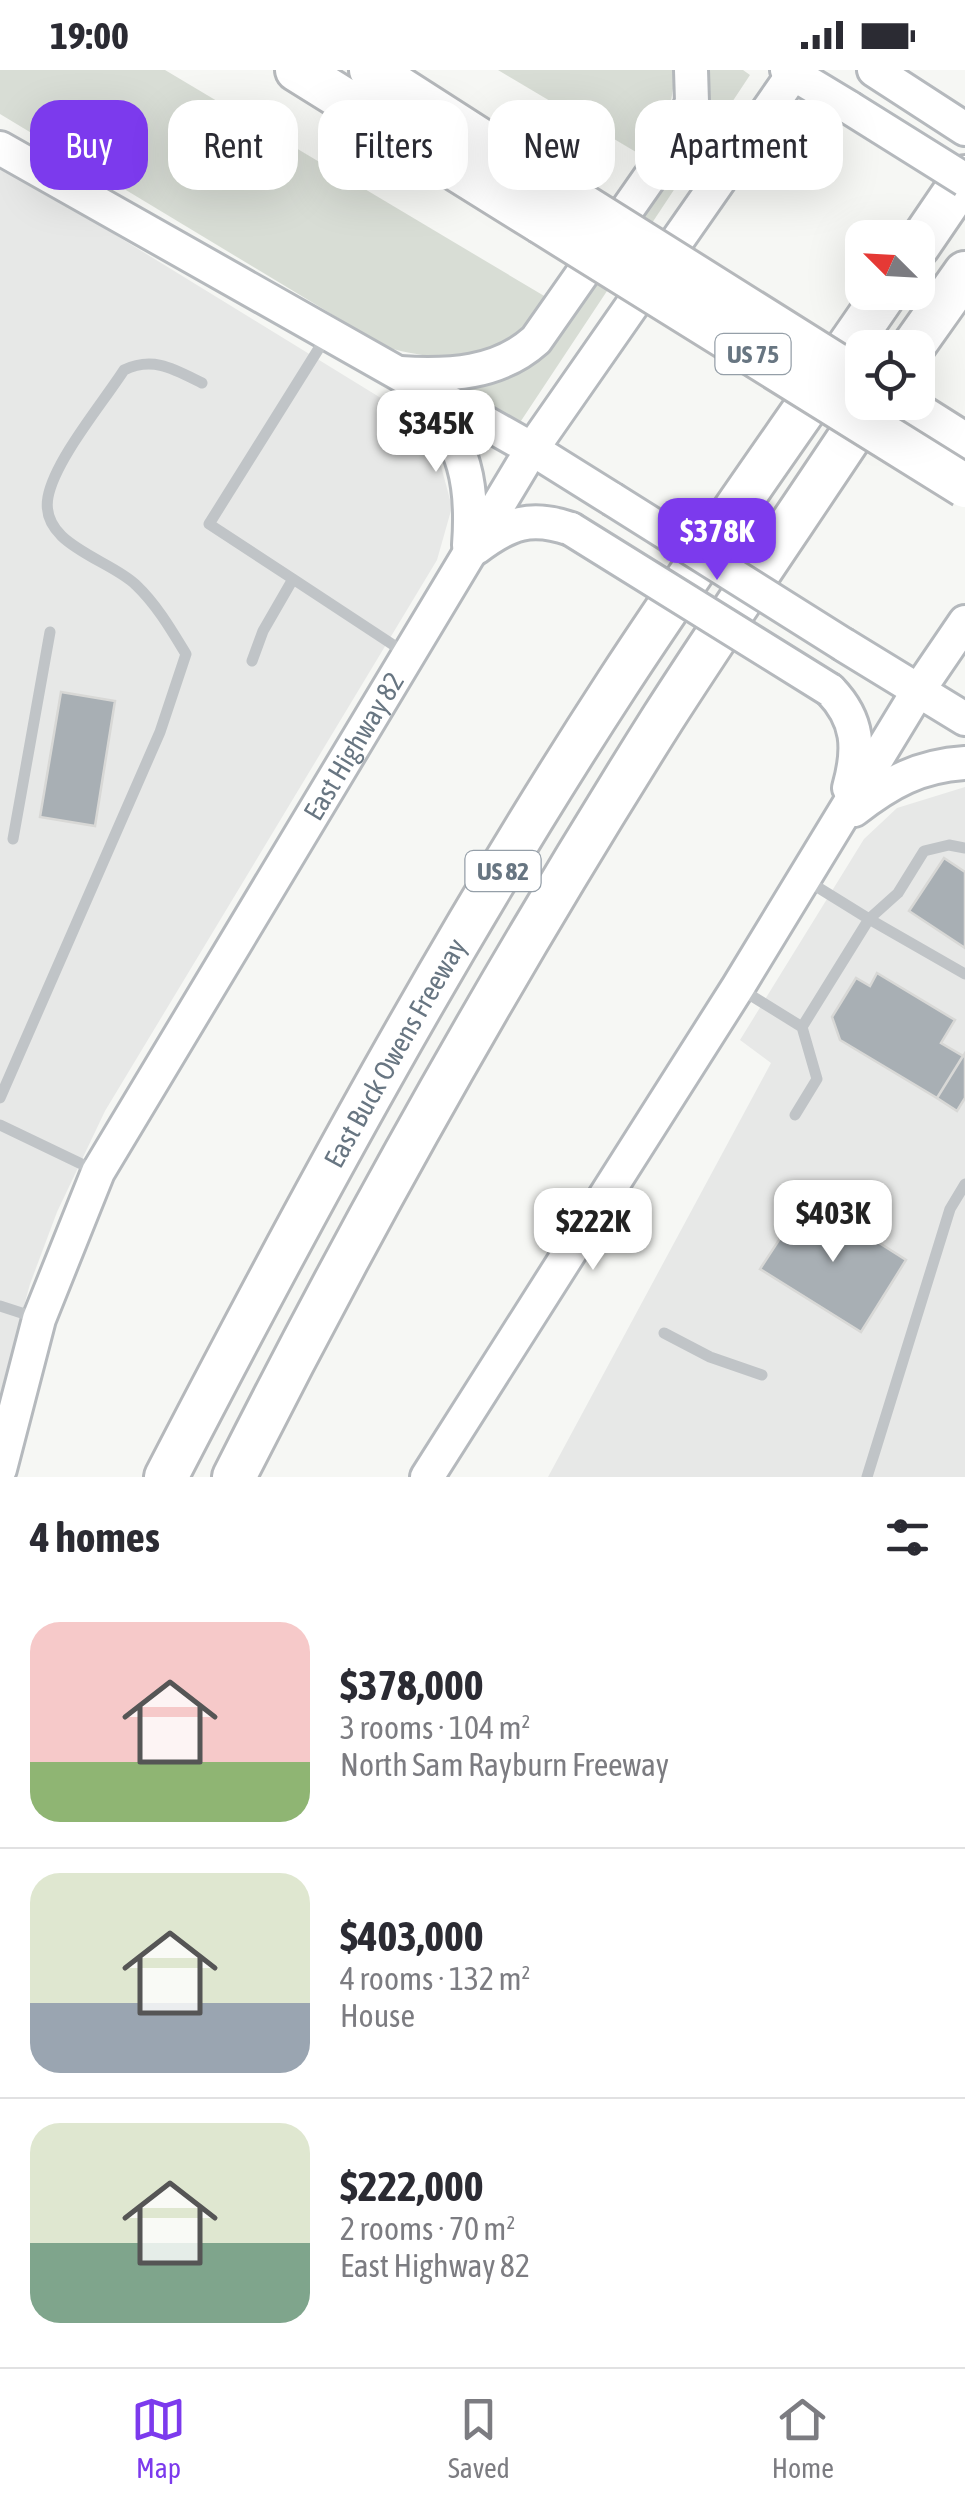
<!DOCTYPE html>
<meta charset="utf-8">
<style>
body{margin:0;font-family:"Asap Condensed",sans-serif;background:#f2f2f3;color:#2b2b33;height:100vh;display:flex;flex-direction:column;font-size:38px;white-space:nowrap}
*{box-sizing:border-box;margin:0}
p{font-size:32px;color:#7c7c81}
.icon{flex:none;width:55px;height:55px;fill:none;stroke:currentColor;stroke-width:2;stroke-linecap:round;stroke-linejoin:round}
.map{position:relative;height:1407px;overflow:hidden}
.sheet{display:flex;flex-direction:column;background:#fff;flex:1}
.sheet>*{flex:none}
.guide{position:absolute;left:30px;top:30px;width:905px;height:90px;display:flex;gap:20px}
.needle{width:65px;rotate:294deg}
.buttons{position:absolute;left:845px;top:150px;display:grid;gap:20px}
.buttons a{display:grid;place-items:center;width:90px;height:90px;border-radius:20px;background:#fff;box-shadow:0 10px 40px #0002;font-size:50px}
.price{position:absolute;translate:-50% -85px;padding:0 22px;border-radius:20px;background:#fff;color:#222;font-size:32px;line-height:65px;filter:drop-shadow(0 2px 5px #0008)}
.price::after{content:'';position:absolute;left:50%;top:60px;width:30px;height:22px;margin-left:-15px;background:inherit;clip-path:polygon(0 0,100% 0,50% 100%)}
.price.active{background:#7c3aed;color:#fff}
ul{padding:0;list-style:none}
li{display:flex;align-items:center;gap:30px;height:250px;padding:0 30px}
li+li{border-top:2px solid #e1e1e2}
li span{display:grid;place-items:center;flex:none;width:280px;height:200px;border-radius:30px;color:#555}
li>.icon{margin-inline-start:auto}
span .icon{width:120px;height:120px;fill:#fffc;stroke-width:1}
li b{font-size:42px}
h2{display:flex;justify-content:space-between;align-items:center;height:120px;padding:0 30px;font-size:42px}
.tag{padding:0 35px;border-radius:30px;background:#fff;box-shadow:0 10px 40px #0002;font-size:35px;line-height:90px}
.tag.active{background:#7c3aed;color:#fff}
.status{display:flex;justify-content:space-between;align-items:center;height:70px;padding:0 50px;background:#fff;direction:ltr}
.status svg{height:28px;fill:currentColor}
.menu{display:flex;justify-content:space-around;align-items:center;height:140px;border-top:2px solid #e1e1e2;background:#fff;font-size:28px;color:#7c7c81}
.menu a{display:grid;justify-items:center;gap:5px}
.menu .active{color:#7c3aed}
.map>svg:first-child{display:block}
</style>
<div class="status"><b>19:00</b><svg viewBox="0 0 49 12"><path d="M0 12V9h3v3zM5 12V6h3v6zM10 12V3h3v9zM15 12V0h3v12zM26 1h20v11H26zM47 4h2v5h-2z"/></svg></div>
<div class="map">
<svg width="965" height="1407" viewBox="0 0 965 1407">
<rect width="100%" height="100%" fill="#f6f7f4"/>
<!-- built -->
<path fill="#e7e8e7" d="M0,94L389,333L438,385L452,437L437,490L105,1041L57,1142L30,1214L0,1325Z
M965,717V1407H548L771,993L740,970L864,769L897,738Z"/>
<!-- green -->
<path fill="#d8ddd5" d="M0,0H165L551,230C501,285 459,298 386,277L0,44Z
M498,0H676L671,31L641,85Z
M696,0H743L750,5L513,363L444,316L553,258Z"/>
<!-- building -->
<path fill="#a8afb4" stroke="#d8d8d6" stroke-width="2.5" d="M61,622L115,631L95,756L40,747Z
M944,788L965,802V878L909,841Z
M877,903L955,950L941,973L963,986L937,1028L840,970L832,947L856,908L870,916Z
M965,983V1028L957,1041L937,1028Z
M807,1127L906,1190L861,1262L760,1199Z"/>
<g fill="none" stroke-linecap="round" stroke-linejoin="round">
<defs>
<g id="secondary">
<path d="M787,0L850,38"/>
<path d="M874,0L965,59"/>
<path d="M0,78L532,379L612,429"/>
<path d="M400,303C449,306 498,304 536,270L673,74L692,32L691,0"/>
<path d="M429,324C463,380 474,409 469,475"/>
<path d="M476,478C509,453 531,445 571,459"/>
<path d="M844,575L965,649"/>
<path d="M830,620C859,650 860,679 849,718"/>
<path d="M854,740C890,712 919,696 965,693"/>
<path id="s1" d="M0,1399L39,1249L98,1102L532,379L796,0"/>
<path d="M427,1407L738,917L918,621L965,552"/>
</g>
<g id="highway">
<path d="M297,0L541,152"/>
<path d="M371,0L561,122"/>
<path d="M918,176L965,107"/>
<path d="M912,278L965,203"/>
<path d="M897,332L965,375"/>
<path id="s2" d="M166,1407C306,1137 451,869 617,614C703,482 796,353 886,222"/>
<path d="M234,1407C365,1147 508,894 663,648C731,542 803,438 873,332"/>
</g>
</defs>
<!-- secondary casing -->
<use href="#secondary" stroke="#b5b9bd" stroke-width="38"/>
<!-- highway casing -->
<use href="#highway" stroke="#b5b8bb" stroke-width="48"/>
<!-- lane -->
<path stroke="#c0c4c7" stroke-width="11" d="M293,509L209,454L326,267
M252,591L263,561L293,509L407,584
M13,769L50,562
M965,778L949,775L924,781L898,823L869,849L965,904
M739,918L802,957L817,1009L795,1045
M802,957L869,849L806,810
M0,1028L160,662L186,584C172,561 157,535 136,515C110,489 39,475 48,427C55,390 102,334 124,300C153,286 174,299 202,313
M0,1055L94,1100
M0,1236L34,1247
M664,1263L710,1287L762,1305
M867,1407L950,1139L965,1114"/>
<!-- secondary -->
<use href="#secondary" stroke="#fff" stroke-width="32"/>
<!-- highway -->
<use href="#highway" stroke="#fff" stroke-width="42"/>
<defs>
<path id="secondary-bridge" d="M850,38L965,110
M612,429L844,575
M571,459L830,620"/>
<path id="highway-bridge" d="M561,122L862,311
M541,152L965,416"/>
</defs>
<!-- secondary-bridge casing -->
<use href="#secondary-bridge" stroke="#b5b9bd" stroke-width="38" stroke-linecap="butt"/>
<!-- highway-bridge casing -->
<use href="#highway-bridge" stroke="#b5b8bb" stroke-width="48" stroke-linecap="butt"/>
<!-- secondary-bridge -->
<use href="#secondary-bridge" stroke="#fff" stroke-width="32"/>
<!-- highway-bridge -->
<use href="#highway-bridge" stroke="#fff" stroke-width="42"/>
</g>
<g text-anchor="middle" stroke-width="10" stroke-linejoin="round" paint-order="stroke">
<!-- shield labels -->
<g fill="#fff" stroke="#959fa8" stroke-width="2.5">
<rect x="715.5" y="264" width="75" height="40" rx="8"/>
<rect x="465.5" y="781" width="75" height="40" rx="8"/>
</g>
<g font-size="25" font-weight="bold" fill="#687682">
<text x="753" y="293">US 75</text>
<text x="503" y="810">US 82</text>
</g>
<!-- street labels -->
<g font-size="28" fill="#687682" stroke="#fff">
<text dy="10" stroke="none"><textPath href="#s1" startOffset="810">East Highway 82</textPath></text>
<text dy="10" stroke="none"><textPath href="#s2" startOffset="482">East Buck Owens Freeway</textPath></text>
</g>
</g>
</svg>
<div class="buttons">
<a><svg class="needle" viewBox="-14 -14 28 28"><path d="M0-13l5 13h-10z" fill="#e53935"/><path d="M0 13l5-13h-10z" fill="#7c7c81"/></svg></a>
<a><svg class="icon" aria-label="locate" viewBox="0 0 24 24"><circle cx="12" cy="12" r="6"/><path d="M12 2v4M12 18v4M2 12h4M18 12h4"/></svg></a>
</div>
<b class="price" style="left:436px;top:405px">$345K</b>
<b class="price active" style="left:717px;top:513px">$378K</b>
<b class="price" style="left:833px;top:1195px">$403K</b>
<b class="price" style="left:593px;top:1203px">$222K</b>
<div class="guide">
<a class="tag active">Buy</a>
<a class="tag">Rent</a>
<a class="tag">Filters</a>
<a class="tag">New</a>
<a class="tag">Apartment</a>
</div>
</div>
<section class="sheet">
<h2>4 homes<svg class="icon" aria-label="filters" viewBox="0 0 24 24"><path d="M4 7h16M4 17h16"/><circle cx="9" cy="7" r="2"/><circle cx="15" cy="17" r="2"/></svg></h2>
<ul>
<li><span style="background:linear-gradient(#f6c9c9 70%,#8fb573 0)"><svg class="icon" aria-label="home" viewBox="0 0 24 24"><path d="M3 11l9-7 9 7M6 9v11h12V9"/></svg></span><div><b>$378,000</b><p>3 rooms · 104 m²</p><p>North Sam Rayburn Freeway</p></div></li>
<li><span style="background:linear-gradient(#dfe7d0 65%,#9aa5b1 0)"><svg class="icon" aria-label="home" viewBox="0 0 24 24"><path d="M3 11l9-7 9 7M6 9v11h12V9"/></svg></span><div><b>$403,000</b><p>4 rooms · 132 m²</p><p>House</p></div></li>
<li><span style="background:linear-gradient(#dfe7d0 60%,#7fa58c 0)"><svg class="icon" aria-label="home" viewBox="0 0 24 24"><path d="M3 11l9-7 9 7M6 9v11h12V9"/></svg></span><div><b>$222,000</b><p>2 rooms · 70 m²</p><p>East Highway 82</p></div></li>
</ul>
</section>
<nav class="menu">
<a class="active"><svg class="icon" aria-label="map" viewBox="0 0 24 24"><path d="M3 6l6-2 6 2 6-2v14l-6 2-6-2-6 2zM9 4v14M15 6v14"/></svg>Map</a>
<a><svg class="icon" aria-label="saved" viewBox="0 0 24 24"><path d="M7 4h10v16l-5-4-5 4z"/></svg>Saved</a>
<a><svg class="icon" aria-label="home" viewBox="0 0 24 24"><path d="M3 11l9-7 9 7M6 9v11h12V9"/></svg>Home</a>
</nav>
